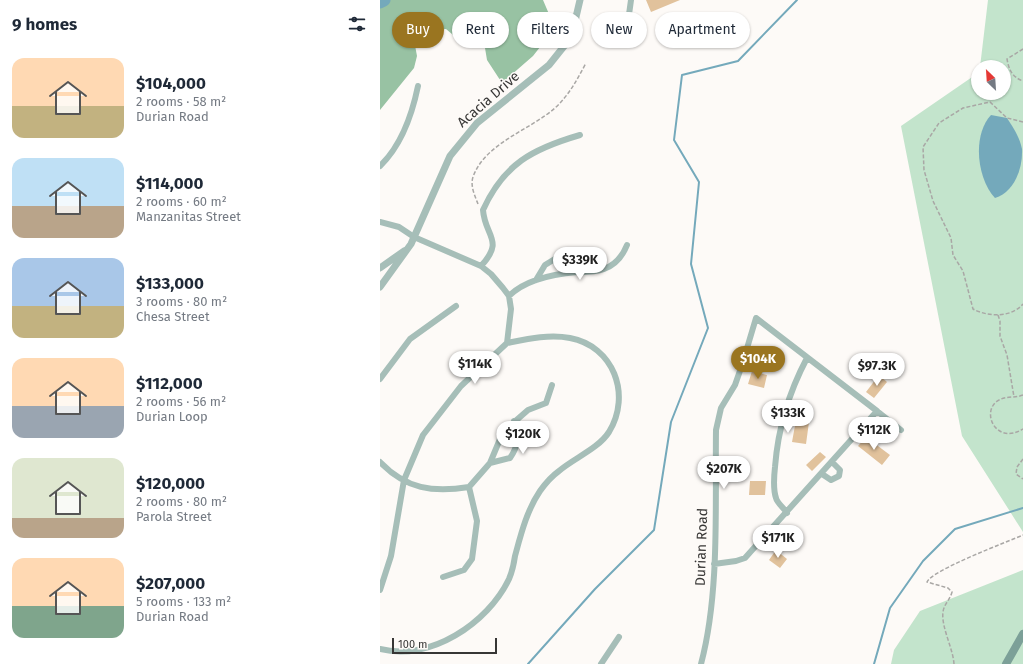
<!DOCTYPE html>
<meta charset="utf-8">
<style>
body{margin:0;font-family:"Fira Sans",sans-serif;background:#f2f2f3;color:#1f2937;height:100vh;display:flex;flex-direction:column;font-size:15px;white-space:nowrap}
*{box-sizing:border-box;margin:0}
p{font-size:13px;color:#747a83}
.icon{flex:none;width:22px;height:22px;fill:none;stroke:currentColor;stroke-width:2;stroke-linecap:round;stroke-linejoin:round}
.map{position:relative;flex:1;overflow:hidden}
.panel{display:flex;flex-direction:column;background:#fff;width:380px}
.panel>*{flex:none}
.top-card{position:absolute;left:12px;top:12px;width:380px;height:36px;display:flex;gap:8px}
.needle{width:26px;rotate:335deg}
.tools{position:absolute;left:591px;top:60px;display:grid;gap:8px}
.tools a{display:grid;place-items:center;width:40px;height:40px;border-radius:50%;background:#fff;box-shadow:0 1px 3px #0004;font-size:20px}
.scale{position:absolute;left:12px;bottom:10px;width:105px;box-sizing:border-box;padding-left:4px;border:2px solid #373635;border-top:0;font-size:11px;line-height:14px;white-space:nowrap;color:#373635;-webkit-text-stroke:3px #fdfaf7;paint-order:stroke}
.price{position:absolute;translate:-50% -34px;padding:0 9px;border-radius:14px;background:#fff;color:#222;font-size:13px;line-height:26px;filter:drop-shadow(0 1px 2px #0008)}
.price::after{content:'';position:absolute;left:50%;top:24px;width:12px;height:9px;margin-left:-6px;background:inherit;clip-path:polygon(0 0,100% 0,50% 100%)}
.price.selected{background:#9a7520;color:#fff}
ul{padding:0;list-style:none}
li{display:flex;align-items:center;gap:12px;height:100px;padding:0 12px}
li span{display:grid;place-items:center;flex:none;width:112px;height:80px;border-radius:12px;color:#555}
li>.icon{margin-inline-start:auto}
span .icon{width:48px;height:48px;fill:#fffc;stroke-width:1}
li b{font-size:17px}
h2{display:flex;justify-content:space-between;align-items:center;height:48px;padding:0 12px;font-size:17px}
.chip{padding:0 14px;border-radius:18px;background:#fff;box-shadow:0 1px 3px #0004;font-size:14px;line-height:36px}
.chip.selected{background:#9a7520;color:#fff}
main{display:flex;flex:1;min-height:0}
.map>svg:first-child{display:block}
</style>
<main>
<section class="panel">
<h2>9 homes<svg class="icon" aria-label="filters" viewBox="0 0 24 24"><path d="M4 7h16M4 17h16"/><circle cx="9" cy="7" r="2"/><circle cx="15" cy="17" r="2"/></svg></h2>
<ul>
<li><span style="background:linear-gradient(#ffd9b3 60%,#c2b280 0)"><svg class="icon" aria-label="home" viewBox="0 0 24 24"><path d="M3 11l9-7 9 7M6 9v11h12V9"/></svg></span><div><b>$104,000</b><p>2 rooms · 58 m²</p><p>Durian Road</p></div></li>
<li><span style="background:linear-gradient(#bfe0f5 60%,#b9a48a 0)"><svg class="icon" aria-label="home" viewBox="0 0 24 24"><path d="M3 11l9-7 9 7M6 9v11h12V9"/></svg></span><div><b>$114,000</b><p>2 rooms · 60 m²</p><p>Manzanitas Street</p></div></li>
<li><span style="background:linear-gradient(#a9c7e8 60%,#c2b280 0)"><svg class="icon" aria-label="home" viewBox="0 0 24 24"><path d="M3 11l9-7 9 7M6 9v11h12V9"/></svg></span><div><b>$133,000</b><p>3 rooms · 80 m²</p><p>Chesa Street</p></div></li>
<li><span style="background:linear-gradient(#ffd9b3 60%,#9aa5b1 0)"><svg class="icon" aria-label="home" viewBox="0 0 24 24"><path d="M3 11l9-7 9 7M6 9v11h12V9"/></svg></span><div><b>$112,000</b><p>2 rooms · 56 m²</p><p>Durian Loop</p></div></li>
<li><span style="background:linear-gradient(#dfe7d0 75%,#b9a48a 0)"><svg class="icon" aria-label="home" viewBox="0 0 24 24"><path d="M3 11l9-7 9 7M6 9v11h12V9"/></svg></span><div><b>$120,000</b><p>2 rooms · 80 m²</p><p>Parola Street</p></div></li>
<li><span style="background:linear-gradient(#ffd9b3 60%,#7fa58c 0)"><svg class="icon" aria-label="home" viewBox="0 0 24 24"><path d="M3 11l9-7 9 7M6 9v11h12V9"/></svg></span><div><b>$207,000</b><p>5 rooms · 133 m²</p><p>Durian Road</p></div></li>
</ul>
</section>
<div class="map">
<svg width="643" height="664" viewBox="0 0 643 664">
<rect width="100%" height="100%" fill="#fdfaf7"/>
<!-- green -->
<path fill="#c3e4cc" d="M608,0H643V532L582,436L521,126L598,73V93H624V67H600Z
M643,570V664H511L514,650L540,611Z"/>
<!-- forest -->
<path fill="#98c2a3" d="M0,0H163L175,28L153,56L122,83L107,60L105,48L92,37L79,40L66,29L42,31L34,40L37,56L34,68L0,110Z"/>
<!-- water -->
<path fill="#74a9bb" d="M611,115L627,118C633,127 640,138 642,149C643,169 634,192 615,198C597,179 592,135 611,115Z"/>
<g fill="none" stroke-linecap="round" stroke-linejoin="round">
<!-- stream -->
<path stroke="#74a9bb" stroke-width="2" d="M148,664L215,589L274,530L291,422L328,328L311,264L319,182L294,140L302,75L358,61L417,0
M494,664L510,608L543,561L575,529L643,508"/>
<!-- river -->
<path stroke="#74a9bb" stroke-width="13" d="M0,2L4,0"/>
</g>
<!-- building -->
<path fill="#e1c29c" d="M266,0H300L271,12Z
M372,371L387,375L384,388L368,384Z
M499,375L507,382L494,398L486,392Z
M416,420L429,422L426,444L412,442Z
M486,437L510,455L502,465L478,446Z
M440,452L446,457L432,471L426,465Z
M370,481H386L385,495H369Z
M396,550L407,559L400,568L389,560Z"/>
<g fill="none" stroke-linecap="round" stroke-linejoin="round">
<!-- path -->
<path stroke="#a9a7a5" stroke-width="1.5" stroke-dasharray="4 2" stroke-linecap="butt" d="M643,49L627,59C629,70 632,77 643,81
M643,122L627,118L610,102L583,108L559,123L543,147L544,170L553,201L571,238L573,255L583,271L593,309C608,317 631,318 643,304
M98,204C95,196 90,186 93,177C105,143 150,130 175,108C189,95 197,80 206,63
M618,315L620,321V336L627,355L634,397
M643,395C636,398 626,396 619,400C600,410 615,446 643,429
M643,459L637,467L636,474L643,479
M574,664C573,648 561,627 563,612C564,604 570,600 572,592L568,588L547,582C552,570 627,542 643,535"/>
<!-- minor -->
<path stroke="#a6beb8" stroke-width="6" d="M247,29L251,0
M0,166C22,145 32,115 38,86
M0,222L19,227L34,237L101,266L111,274L123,288L129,296L131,309L127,343L81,386L43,435L24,480L11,556L0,590
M101,266C125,240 105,237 103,210C124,164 152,149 200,135
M156,280L165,265L178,257L194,261L203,272
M129,296C146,279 174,274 197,272C206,272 216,272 224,269C235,265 243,255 247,245
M0,379L30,339L76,306
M497,411L521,430
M0,462C26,489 53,493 89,487L110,463L123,432L148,410L166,403L172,385
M110,463L130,458C140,444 137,437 134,421
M442,474L451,480L459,476L460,470L452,462
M407,513C404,508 397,503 396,498C393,489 394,476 395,467C398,428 409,392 427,358
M63,577L84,570L92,559L97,521L89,487
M0,649C50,662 108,623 129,579C132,572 134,563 135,556C141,534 147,510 160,491C165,484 172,476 179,471C194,458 218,449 229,432C252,394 233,346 190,338C169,334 147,339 127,343
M221,664L239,637
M321,664C340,593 335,504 336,430L341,408L355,385L362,365L376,318L497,411L365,558L356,561L334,564"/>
<!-- tertiary -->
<path stroke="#a6beb8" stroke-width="7" d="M0,268L24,251
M0,287L31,244L70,156L97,123L169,65L185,45L196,17L200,0"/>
<!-- secondary -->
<path stroke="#7ca098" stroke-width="8" d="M626,664L643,634"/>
</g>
<g text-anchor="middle" stroke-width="3" stroke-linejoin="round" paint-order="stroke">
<!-- street labels -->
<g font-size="14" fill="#373635" stroke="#fdfaf7">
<text transform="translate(108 99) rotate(-41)" y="5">Acacia Drive</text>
<text transform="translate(321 547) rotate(-88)" y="5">Durian Road</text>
</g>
</g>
</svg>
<div class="tools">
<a><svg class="needle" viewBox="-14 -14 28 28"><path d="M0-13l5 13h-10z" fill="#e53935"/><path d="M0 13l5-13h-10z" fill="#747a83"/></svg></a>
</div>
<div class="scale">100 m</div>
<b class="price" style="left:200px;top:281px">$339K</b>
<b class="price selected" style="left:378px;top:380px">$104K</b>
<b class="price" style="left:95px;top:385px">$114K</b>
<b class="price" style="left:497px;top:387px">$97.3K</b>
<b class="price" style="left:408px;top:434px">$133K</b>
<b class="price" style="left:494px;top:451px">$112K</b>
<b class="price" style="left:143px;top:455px">$120K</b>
<b class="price" style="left:344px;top:490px">$207K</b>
<b class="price" style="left:398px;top:559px">$171K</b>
<div class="top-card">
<a class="chip selected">Buy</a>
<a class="chip">Rent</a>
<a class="chip">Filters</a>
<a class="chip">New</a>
<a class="chip">Apartment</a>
</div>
</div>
</main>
